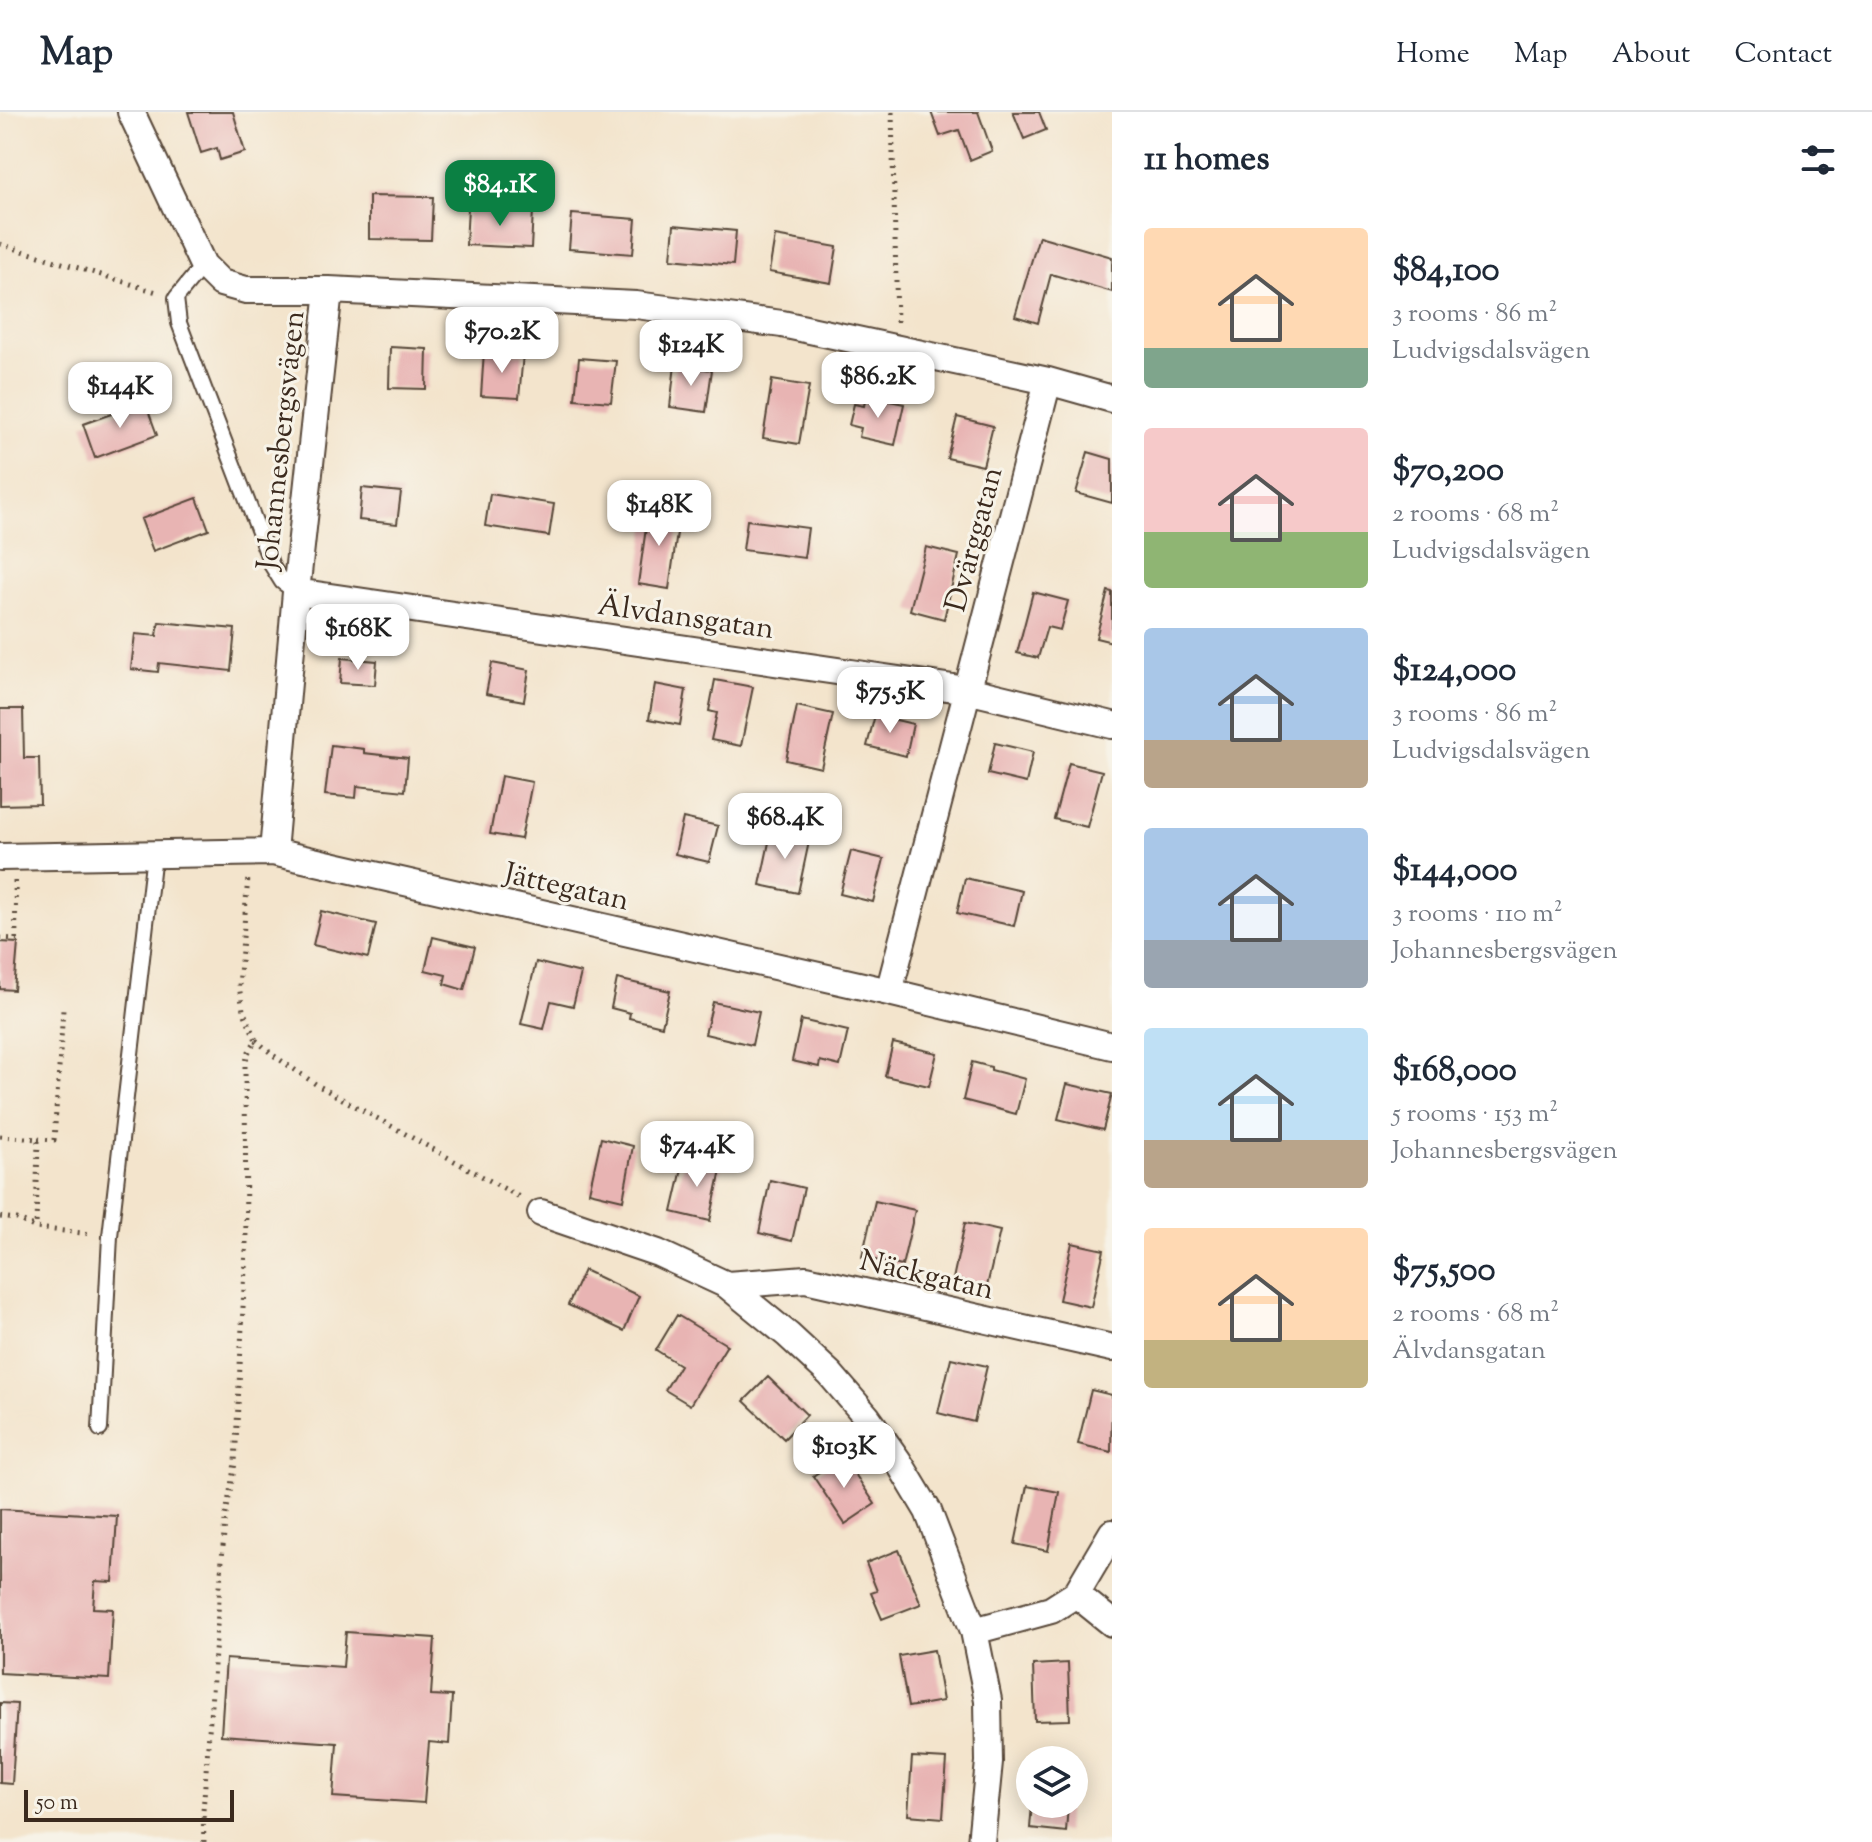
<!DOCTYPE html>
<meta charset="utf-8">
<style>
body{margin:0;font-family:"Sorts Mill Goudy",serif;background:#f6f6f7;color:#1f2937;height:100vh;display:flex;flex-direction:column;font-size:30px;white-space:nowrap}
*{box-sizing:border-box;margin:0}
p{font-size:26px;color:#747a83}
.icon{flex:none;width:44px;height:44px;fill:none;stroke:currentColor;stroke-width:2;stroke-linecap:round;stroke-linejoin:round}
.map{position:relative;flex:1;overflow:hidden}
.drawer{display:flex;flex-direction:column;background:#fff;width:760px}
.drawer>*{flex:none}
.buttons{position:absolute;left:1016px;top:1634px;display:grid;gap:16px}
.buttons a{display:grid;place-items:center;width:72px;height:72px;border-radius:50%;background:#fff;box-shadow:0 4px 20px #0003;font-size:40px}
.scale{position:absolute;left:24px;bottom:20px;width:210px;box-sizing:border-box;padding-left:8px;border:4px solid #3b2a1e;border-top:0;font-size:22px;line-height:28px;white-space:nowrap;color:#3b2a1e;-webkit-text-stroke:6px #f7f3e8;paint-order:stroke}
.price{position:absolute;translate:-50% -68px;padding:0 18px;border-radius:16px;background:#fff;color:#222;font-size:26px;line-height:52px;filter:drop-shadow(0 2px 4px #0008)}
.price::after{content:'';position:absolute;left:50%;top:48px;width:24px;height:18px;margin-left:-12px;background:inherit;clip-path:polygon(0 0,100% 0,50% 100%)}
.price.active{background:#0b8043;color:#fff}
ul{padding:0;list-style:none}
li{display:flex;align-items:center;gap:24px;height:200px;padding:0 32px}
li span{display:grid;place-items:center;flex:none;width:224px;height:160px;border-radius:8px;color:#555}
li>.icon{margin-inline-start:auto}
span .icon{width:96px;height:96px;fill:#fffc;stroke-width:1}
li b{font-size:34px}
h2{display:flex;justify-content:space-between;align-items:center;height:96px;padding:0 32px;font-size:34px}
header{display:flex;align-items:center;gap:48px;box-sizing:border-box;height:112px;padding:0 40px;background:#fff;border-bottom:2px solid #e0e1e3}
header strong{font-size:38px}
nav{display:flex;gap:44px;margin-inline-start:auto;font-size:28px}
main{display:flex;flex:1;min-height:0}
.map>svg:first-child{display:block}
</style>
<header>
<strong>Map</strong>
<nav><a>Home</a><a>Map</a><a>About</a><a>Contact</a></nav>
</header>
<main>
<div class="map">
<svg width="1112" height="1730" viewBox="0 0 1112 1730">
<rect width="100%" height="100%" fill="#f7f3e8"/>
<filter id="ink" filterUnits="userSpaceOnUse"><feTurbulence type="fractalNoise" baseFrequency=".0125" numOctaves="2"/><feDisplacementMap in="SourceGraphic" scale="16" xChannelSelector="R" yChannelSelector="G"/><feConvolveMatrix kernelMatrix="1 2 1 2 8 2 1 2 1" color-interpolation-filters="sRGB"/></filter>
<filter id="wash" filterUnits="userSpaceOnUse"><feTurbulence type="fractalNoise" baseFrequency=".006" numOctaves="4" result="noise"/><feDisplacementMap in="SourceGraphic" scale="32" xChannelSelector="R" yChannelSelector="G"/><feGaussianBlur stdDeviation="1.8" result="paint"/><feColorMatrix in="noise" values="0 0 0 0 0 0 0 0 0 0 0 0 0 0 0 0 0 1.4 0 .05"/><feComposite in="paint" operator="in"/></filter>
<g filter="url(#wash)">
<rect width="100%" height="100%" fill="#f3e4cc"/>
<g id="blocks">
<!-- building -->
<path fill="#e8b4b3" d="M188,0H233L245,40L220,48L217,36L201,41Z
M931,0H978L992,39L970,48L959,18L940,24Z
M1013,0H1039L1046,18L1024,27Z
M369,84L433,85L431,128L369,127Z
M468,95L533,98L531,136L466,133Z
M572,102L636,107L633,142L569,137Z
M674,113L736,119L733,153L671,147Z
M775,124L837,135L831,171L769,160Z
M1039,124L1112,145V180L1051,162L1038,211L1015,204Z
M390,235L427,237L426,277L389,276Z
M484,239L523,242L519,286L481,284Z
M579,246L616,249L611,290L575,287Z
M675,253L712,258L706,300L670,295Z
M772,268L809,274L799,332L763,326Z
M866,284L904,292L895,333L859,325L861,316L849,313L854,292L864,294Z
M145,290L157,323L95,346L83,312Z
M957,305L993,314L983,354L947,346Z
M1088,340L1112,347V391L1076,381Z
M362,376L401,380L397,412L359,408Z
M490,382L554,392L549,424L485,414Z
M197,386L209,418L153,439L141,407Z
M649,395L680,400L669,477L638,472Z
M747,408L808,416L804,446L743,438Z
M926,435L959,443L944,507L910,498Z
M1108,479L1112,480V530L1096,526Z
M1033,480L1068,489L1060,518L1047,515L1038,546L1017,541Z
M159,510L235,517L231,559L159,551L158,560L131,557L135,522L157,524Z
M342,546L377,549L375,573L340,571Z
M492,551L529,558L524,589L486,582Z
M715,568L753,575L741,634L711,628L717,601L709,599Z
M655,572L686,578L680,613L649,607Z
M797,594L833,602L821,656L786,648Z
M0,597H23L24,646H39L40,692L0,693Z
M875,603L913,612L906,644L867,634Z
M995,631L1033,640L1026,671L988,662Z
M331,633L364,637V641L408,646L405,679L357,674L356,686L325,683Z
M1069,651L1102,659L1087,715L1054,707Z
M501,664L532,670L521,727L490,722Z
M683,706L718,714L709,750L675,742Z
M772,716L810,725L798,781L760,773Z
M851,739L884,747L873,790L840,782Z
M965,766L1022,779L1014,814L957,801Z
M321,799L376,812L368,846L313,833Z
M433,825L475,835L464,878L444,872L446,863L425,858Z
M0,830L18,831L14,878L0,877Z
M536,850L581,861L573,894L551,889L544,917L521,912Z
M617,867L670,879L662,914L629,906L630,901L611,896Z
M713,890L759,900L752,933L705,922Z
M801,908L848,919L840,954L820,949L819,955L792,949Z
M893,931L937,941L929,974L885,964Z
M972,950L991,955V958L1025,967L1016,1002L963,988Z
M1067,972L1112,982L1103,1018L1058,1007Z
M601,1026L633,1034L623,1088L589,1080Z
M685,1044L722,1053L710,1109L672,1100Z
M770,1068L804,1076L792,1129L759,1121Z
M875,1089L915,1098L902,1154L862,1145Z
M965,1111L1000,1119L987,1174L953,1167Z
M1072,1131L1104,1138L1091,1195L1059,1188Z
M584,1158L639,1184L624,1219L568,1193Z
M677,1203L727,1233L690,1293L665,1278L680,1253L656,1238Z
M951,1246L987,1254L974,1310L938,1301Z
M768,1265L807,1303L784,1327L744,1289Z
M1091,1278L1112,1283L1111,1340L1078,1332Z
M843,1344L875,1392L845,1412L813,1364Z
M1027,1374L1059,1380L1048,1439L1015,1432Z
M0,1397L117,1404L113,1470L95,1469L93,1496L113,1497L109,1567L0,1561Z
M899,1438L921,1492L882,1507L871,1481L877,1479L866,1451Z
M346,1520L435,1526L431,1583L452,1584L449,1632L429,1630L424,1691L333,1685L337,1631L221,1623L226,1547L343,1555Z
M934,1538L943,1589L908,1595L899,1544Z
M1068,1551L1070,1608L1035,1609L1033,1553Z
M0,1591L17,1592L12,1672L0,1671Z
M912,1645L947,1647L943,1706L908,1703Z
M1032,1692H1068L1066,1720L1030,1716Z"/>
</g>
</g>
<g filter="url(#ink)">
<use href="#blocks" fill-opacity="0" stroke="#574638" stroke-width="2"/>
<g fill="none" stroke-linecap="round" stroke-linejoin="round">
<defs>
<path id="service" d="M203,153L176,186L179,211L272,454L282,470L296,480
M100,1317L110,1124L154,742"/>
<path id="minor" d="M131,0L203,153L221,171L246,178H329L296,480L273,740
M329,178L636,193L782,212L1048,269L1112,287
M296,480L967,578L1112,613
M0,745L273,740L889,880L1112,934
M889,880L1048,269
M541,1101L658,1141L727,1173L788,1223L830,1262L867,1305L898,1349L928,1399L974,1519L988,1588L989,1650L981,1730
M727,1173L806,1167L1112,1236
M1076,1482L1112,1511
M974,1519L1051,1498L1076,1482L1112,1421"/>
</defs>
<!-- service casing -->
<use href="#service" stroke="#574638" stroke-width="18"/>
<!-- minor casing -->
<use href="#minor" stroke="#574638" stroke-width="30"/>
<!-- path -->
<path stroke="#574638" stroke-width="5" stroke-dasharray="2 6" stroke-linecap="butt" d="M892,0L897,211
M0,132L160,181
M0,826L16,827L15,769
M256,928L273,943L317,973L523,1087
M0,1024L38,1027L36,1116
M38,1027L54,1028L63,898
M0,1105L17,1107L36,1116L92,1122
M204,1730L203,1699L225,1408L235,1351L246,1137L245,954L248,941L256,928L243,898L239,874L248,765"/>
<!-- service -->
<use href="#service" stroke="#fff" stroke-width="14"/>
<!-- minor -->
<use href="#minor" stroke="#fff" stroke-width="26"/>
</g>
</g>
<g text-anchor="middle" stroke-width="6" stroke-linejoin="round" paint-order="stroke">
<!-- street labels -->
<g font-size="30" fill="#3b2a1e" stroke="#f7f3e8">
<text transform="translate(280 328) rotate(-84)" y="10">Johannesbergsvägen</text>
<text transform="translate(973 427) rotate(-75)" y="10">Dvärggatan</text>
<text transform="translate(686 504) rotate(8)" y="10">Älvdansgatan</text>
<text transform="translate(567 774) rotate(13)" y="10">Jättegatan</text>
<text transform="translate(927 1162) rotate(13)" y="10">Näckgatan</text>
</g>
</g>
</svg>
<div class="buttons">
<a><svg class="icon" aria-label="layers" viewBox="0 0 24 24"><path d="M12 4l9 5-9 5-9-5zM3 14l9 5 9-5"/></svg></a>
</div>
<div class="scale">50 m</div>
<b class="price active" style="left:500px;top:116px">$84.1K</b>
<b class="price" style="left:502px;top:263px">$70.2K</b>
<b class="price" style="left:691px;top:276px">$124K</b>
<b class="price" style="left:878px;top:308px">$86.2K</b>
<b class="price" style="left:120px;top:318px">$144K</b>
<b class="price" style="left:659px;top:436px">$148K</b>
<b class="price" style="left:358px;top:560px">$168K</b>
<b class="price" style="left:890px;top:623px">$75.5K</b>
<b class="price" style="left:785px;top:749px">$68.4K</b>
<b class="price" style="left:697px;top:1077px">$74.4K</b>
<b class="price" style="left:844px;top:1378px">$103K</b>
</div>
<section class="drawer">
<h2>11 homes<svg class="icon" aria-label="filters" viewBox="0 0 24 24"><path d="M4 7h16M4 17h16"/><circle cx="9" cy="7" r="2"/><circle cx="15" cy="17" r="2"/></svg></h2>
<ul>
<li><span style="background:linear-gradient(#ffd9b3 75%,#7fa58c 0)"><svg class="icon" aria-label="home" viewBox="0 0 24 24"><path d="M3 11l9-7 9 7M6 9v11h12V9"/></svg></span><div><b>$84,100</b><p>3 rooms · 86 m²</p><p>Ludvigsdalsvägen</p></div></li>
<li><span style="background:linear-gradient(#f6c9c9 65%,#8fb573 0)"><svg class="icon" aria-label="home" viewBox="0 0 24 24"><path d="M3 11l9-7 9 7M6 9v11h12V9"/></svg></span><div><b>$70,200</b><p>2 rooms · 68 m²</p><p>Ludvigsdalsvägen</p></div></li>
<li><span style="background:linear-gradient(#a9c7e8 70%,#b9a48a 0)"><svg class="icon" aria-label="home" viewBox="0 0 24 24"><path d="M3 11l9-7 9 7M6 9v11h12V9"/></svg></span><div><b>$124,000</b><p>3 rooms · 86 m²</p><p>Ludvigsdalsvägen</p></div></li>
<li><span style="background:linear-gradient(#a9c7e8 70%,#9aa5b1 0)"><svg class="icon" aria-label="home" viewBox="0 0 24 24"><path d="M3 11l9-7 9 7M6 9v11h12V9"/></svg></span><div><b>$144,000</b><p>3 rooms · 110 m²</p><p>Johannesbergsvägen</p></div></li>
<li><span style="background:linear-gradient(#bfe0f5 70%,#b9a48a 0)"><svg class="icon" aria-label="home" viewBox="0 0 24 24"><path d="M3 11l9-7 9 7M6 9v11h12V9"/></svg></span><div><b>$168,000</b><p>5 rooms · 153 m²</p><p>Johannesbergsvägen</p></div></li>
<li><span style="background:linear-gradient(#ffd9b3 70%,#c2b280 0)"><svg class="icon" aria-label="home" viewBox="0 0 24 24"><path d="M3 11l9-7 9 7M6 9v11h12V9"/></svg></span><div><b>$75,500</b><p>2 rooms · 68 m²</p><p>Älvdansgatan</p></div></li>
</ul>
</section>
</main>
